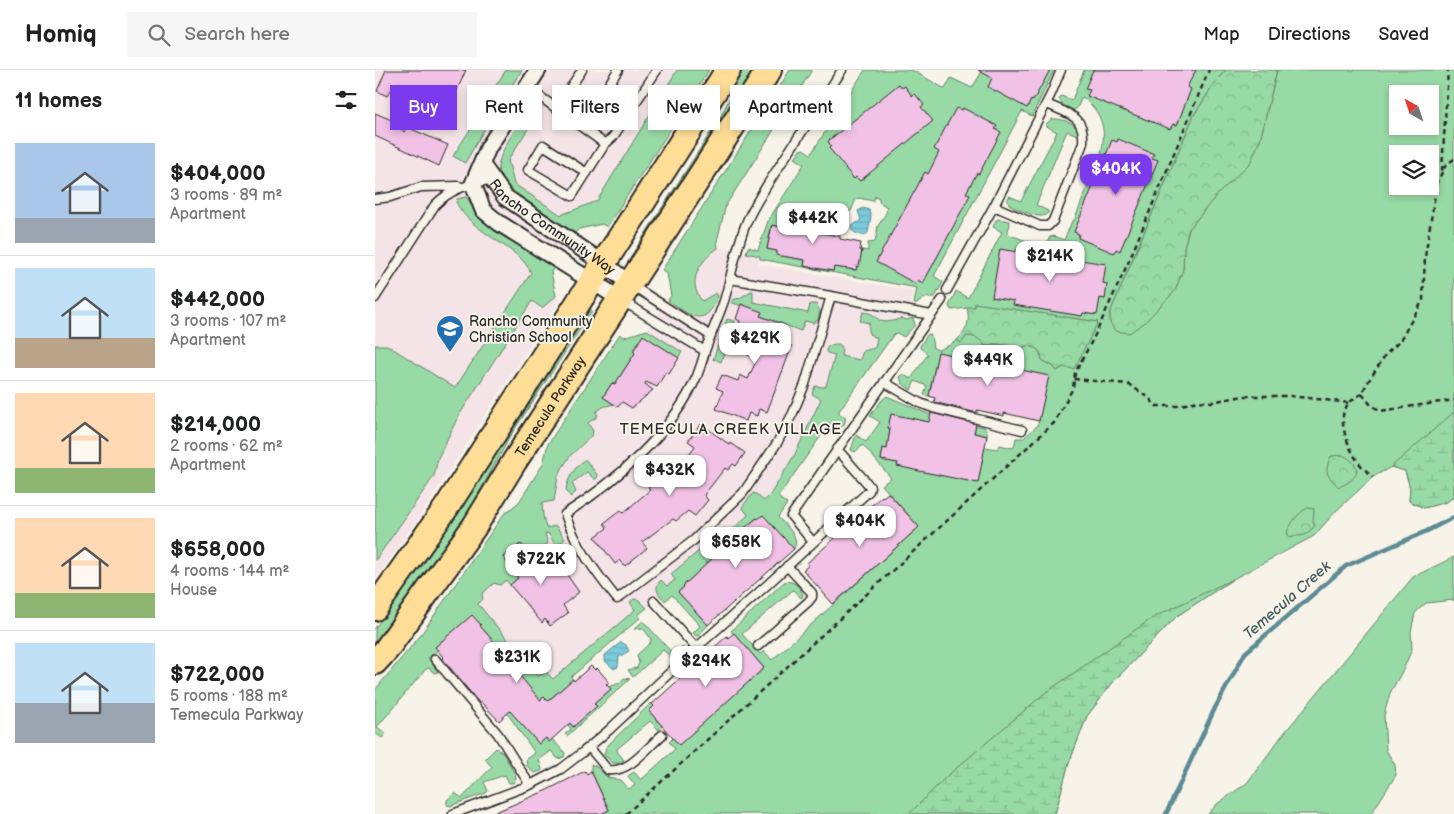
<!DOCTYPE html>
<meta charset="utf-8">
<style>
body{margin:0;font-family:"Balsamiq Sans",sans-serif;background:#f6f6f6;color:#202124;height:100vh;display:flex;flex-direction:column;font-size:19px;white-space:nowrap}
*{box-sizing:border-box;margin:0}
p{font-size:16px;color:#757577}
.icon{flex:none;width:28px;height:28px;fill:none;stroke:currentColor;stroke-width:2;stroke-linecap:round;stroke-linejoin:round}
.map{position:relative;flex:1;overflow:hidden}
.drawer{display:flex;flex-direction:column;background:#fff;width:375px}
.drawer>*{flex:none}
.hud{position:absolute;left:15px;top:15px;width:475px;height:45px;display:flex;gap:10px}
.needle{width:32px;rotate:320deg}
.buttons{position:absolute;left:1014px;top:15px;display:grid;gap:10px}
.buttons a{display:grid;place-items:center;width:50px;height:50px;border-radius:0px;background:#fff;box-shadow:0 2px 8px #0003;font-size:25px}
.price{position:absolute;translate:-50% -42px;padding:0 11px;border-radius:10px;background:#fff;color:#222;font-size:16px;line-height:32px;filter:drop-shadow(0 1px 2px #0008)}
.price::after{content:'';position:absolute;left:50%;top:30px;width:15px;height:11px;margin-left:-8px;background:inherit;clip-path:polygon(0 0,100% 0,50% 100%)}
.price.selected{background:#7c3aed;color:#fff}
ul{padding:0;list-style:none}
li{display:flex;align-items:center;gap:15px;height:125px;padding:0 15px}
li+li{border-top:1px solid #e0e0e0}
li span{display:grid;place-items:center;flex:none;width:140px;height:100px;border-radius:0px;color:#555}
li>.icon{margin-inline-start:auto}
span .icon{width:60px;height:60px;fill:#fffc;stroke-width:1}
li b{font-size:21px}
h2{display:flex;justify-content:space-between;align-items:center;height:60px;padding:0 15px;font-size:21px}
.tag{padding:0 18px;border-radius:0px;background:#fff;box-shadow:0 2px 8px #0003;font-size:18px;line-height:45px}
.tag.selected{background:#7c3aed;color:#fff}
header{display:flex;align-items:center;gap:30px;box-sizing:border-box;height:70px;padding:0 25px;background:#fff;border-bottom:1px solid #e0e0e0}
header strong{font-size:24px}
nav{display:flex;gap:28px;margin-inline-start:auto;font-size:18px}
.search{width:350px;height:45px;background:#f6f6f6;display:flex;align-items:center;gap:12px;box-sizing:border-box;padding:0 18px;border-radius:0px;color:#757577;font-size:19px}
main{display:flex;flex:1;min-height:0}
.map>svg:first-child{display:block}
</style>
<header>
<strong>Homiq</strong>
<div class="search"><svg class="icon" aria-label="search" viewBox="0 0 24 24"><circle cx="10" cy="10" r="6"/><path d="M15 15l6 6"/></svg>Search here</div>
<nav><a>Map</a><a>Directions</a><a>Saved</a></nav>
</header>
<main>
<section class="drawer">
<h2>11 homes<svg class="icon" aria-label="filters" viewBox="0 0 24 24"><path d="M4 7h16M4 17h16"/><circle cx="9" cy="7" r="2"/><circle cx="15" cy="17" r="2"/></svg></h2>
<ul>
<li><span style="background:linear-gradient(#a9c7e8 75%,#9aa5b1 0)"><svg class="icon" aria-label="home" viewBox="0 0 24 24"><path d="M3 11l9-7 9 7M6 9v11h12V9"/></svg></span><div><b>$404,000</b><p>3 rooms · 89 m²</p><p>Apartment</p></div></li>
<li><span style="background:linear-gradient(#bfe0f5 70%,#b9a48a 0)"><svg class="icon" aria-label="home" viewBox="0 0 24 24"><path d="M3 11l9-7 9 7M6 9v11h12V9"/></svg></span><div><b>$442,000</b><p>3 rooms · 107 m²</p><p>Apartment</p></div></li>
<li><span style="background:linear-gradient(#ffd9b3 75%,#8fb573 0)"><svg class="icon" aria-label="home" viewBox="0 0 24 24"><path d="M3 11l9-7 9 7M6 9v11h12V9"/></svg></span><div><b>$214,000</b><p>2 rooms · 62 m²</p><p>Apartment</p></div></li>
<li><span style="background:linear-gradient(#ffd9b3 75%,#8fb573 0)"><svg class="icon" aria-label="home" viewBox="0 0 24 24"><path d="M3 11l9-7 9 7M6 9v11h12V9"/></svg></span><div><b>$658,000</b><p>4 rooms · 144 m²</p><p>House</p></div></li>
<li><span style="background:linear-gradient(#bfe0f5 60%,#9aa5b1 0)"><svg class="icon" aria-label="home" viewBox="0 0 24 24"><path d="M3 11l9-7 9 7M6 9v11h12V9"/></svg></span><div><b>$722,000</b><p>5 rooms · 188 m²</p><p>Temecula Parkway</p></div></li>
</ul>
</section>
<div class="map">
<svg width="1079" height="744" viewBox="0 0 1079 744">
<defs>
<pattern id="forest-crowns" width="20" height="18" patternUnits="userSpaceOnUse" patternTransform="scale(1.25)"><rect width="20" height="18" fill="#98daa5"/><path d="M2 6a3 3 0 1 1 6 0M12 15a3 3 0 1 1 6 0" fill="none" stroke="#83bb8e"/></pattern>
<pattern id="wetland-marsh" width="20" height="14" patternUnits="userSpaceOnUse" patternTransform="scale(1.25)"><rect width="20" height="14" fill="#98daa5"/><path d="M1 5h8M5 5V1M11 12h8M15 12V8" fill="none" stroke="#83bb8e"/></pattern>
<pattern id="water-rules" width="6" height="5" patternUnits="userSpaceOnUse" patternTransform="scale(1.25)"><rect width="6" height="5" fill="#7ccbda"/><path d="M0 2.5h6" fill="none" stroke="#6baebb"/></pattern>
</defs>
<rect width="100%" height="100%" fill="#f7f3e8"/>
<filter id="ink" filterUnits="userSpaceOnUse"><feTurbulence type="fractalNoise" baseFrequency=".02" numOctaves="2"/><feDisplacementMap in="SourceGraphic" scale="10" xChannelSelector="R" yChannelSelector="G"/><feConvolveMatrix kernelMatrix="1 2 1 2 8 2 1 2 1" color-interpolation-filters="sRGB"/></filter>
<g filter="url(#ink)">
<!-- built -->
<path fill="#f5e4e7" d="M0,0H321L219,156L203,159L176,202L181,226L185,229L48,442L0,510Z
M342,171L343,178L362,180L385,187L384,194L538,221L531,250L519,256L399,422L297,516L173,624L96,533L120,481L264,262L272,260L315,197Z"/>
<!-- green -->
<path fill="#98daa5" stroke="#628268" fill-rule="evenodd" d="M131,0H147L122,38L115,32L114,26Z
M302,0H334L232,157L227,154L204,159L200,163L138,123C132,118 126,112 124,105C118,85 149,48 160,31L167,37L133,90L139,114L186,145L222,131Z
M368,0H380L259,187L256,186L346,46Z
M415,0H437L351,135L342,171L343,178C325,191 311,211 327,231L341,223L343,226C330,260 316,246 293,230L296,226L292,203L287,200Z
M490,0H537L570,19L576,8L597,18L608,0H679L657,46L647,41L559,206L568,212L560,227L549,228L542,234H539L542,218L385,189V186L371,183L373,177L383,180L393,151L429,94L420,88L425,80L428,79L436,84ZM500,126L504,128V132L512,137L511,143L503,156L500,172L493,173V181L487,180L484,196H482L481,200L459,197L458,201L429,196L430,190L401,185L402,181L392,179L396,156L406,157L409,141L432,145L431,150L450,153V156L458,157C461,145 467,146 476,141L481,129L484,128L498,131Z
M709,0H851L842,10L819,45L735,243V252L808,200L809,177L814,159L885,70L902,0H1079V427L1071,432L1049,438L1034,431L1035,418L1030,401L1016,397L998,407L960,442L939,466L858,509L802,546L739,611L712,646L693,696L680,744H226L234,740L216,701V694L222,697L233,708L246,710L254,719L260,715L253,706L259,702L266,710L300,679L294,672L298,668L304,674L389,598L356,561L409,512C418,509 427,518 428,526L426,528L418,520L367,564L385,584L389,581L397,590L544,457L507,415L516,408L488,375L480,382L476,380L481,365L491,372L505,352L495,346L507,330L512,326L560,347L609,357L612,361V366L599,363L600,360L554,355L548,351L516,345L513,358L515,359L512,379H508L506,390L523,393L522,395L610,377L622,379L625,375L637,378L639,377L641,368H649L662,356L664,351L563,283L554,326L549,325L552,316L540,311L536,320L527,313L525,307L527,304L536,309L553,284L545,278V276L553,264L556,265L558,278L563,280L575,275L582,270L586,273L592,266C600,266 606,269 610,276C622,272 632,275 642,282L649,276C660,276 665,279 667,290L678,296L682,301L688,297L723,252L600,234V237L576,240L574,236L581,221L593,228L627,162L618,157L621,150L624,149L634,151L635,154L632,164L669,177L675,167L678,166L689,170L697,151H699L726,83C732,59 727,42 707,27L702,38L699,40L689,36L684,29L686,26L697,30ZM1022,24H1055V56H1022ZM1022,84H1055V116H1022Z
M107,48L113,53L90,93L78,86L100,52Z
M677,49C687,48 705,54 703,65L692,61L661,135L673,141V143C669,146 669,146 665,146C659,146 637,138 634,134C632,130 633,129 634,126L646,131L682,62L670,55Z
M91,127L107,147L117,157L179,198L176,202L181,226L167,238L157,231L83,347L63,388L59,406L0,491V275H12L80,318L156,203C146,177 96,164 81,132L82,129Z
M376,221H378V232L433,243L435,234H441L445,241L443,250L438,253L430,251L426,261L385,246L387,243L358,233L357,234V230L365,228Z
M215,238L217,241L136,365L89,450L0,576V558L48,495L85,438L213,239Z
M488,242C507,243 498,259 527,248L531,250L538,248L540,255L529,267L522,263L519,264L464,341V343L471,348L469,355L464,358L458,353H455L403,427L412,434L403,447C412,457 425,466 419,479L381,448L308,516L309,517L303,522L333,555L323,566H321L318,563L325,556L297,525L290,531C283,524 278,518 286,510L292,516L300,510L296,504L331,475L348,459H351L354,463L373,445L367,437L378,423L381,424L389,431L395,425L420,384L446,329L437,324L440,316L449,317L451,316L460,285L452,283L451,280C453,274 459,274 464,274L467,277L466,286L485,290L488,281L500,278L502,268L494,264V253L485,251Z
M352,249L360,251L346,292L340,289L338,290Z
M272,260L307,282L303,288L268,266L258,281L260,283L240,314L237,313L228,327L239,334L228,337L221,342L223,346L213,353L218,361L217,365L195,386L188,397L183,406L179,431L167,433L168,445L171,458L181,456L190,469L181,476L173,463L170,464L173,473L156,488L145,474L128,487L143,508L135,515L131,510L125,515L119,513L107,524L108,529L103,534L163,606L171,602L178,609L260,540L255,532L259,529L264,530L272,538L264,544L265,548L196,607L198,609L176,628L180,632L176,635L169,627L150,643L164,674L171,668L174,672L177,669L190,683L189,687L183,689L176,681L164,690L167,699L166,701L159,703L152,696L151,690L160,683L132,643L156,623L141,601L143,599L105,556L106,555L70,568L60,577L63,580L53,588L63,602L59,603L54,598L51,599L2,657L10,663V665L7,668L0,663V620L45,566L128,445L144,432L168,394L173,374L245,264L249,267Z
M209,390H211L223,406L221,409H219L212,402L197,413L201,422L196,427L191,421C192,409 199,398 209,390Z
M1079,487V530L1051,533L1040,543L1036,562L1037,579L1029,598L1015,623L1009,645L1011,680L1020,695L1021,705L996,744H833L842,734L872,713L906,667L1038,507Z
M268,551L299,585L308,577V581L298,589L288,580L258,607L253,600L262,598L264,593L262,585L275,573L276,569L268,558L259,559Z
M249,608L255,609L192,666L190,664L196,659L193,655L195,653L198,657L221,636L219,634L236,619L234,617L245,613Z
M276,633L279,636L274,641L287,656L284,660L275,651L242,679V681L249,690L245,693H238L229,685L231,677Z
M121,678L128,683L140,704L141,708L138,713H134L130,705L109,712L113,721L111,723L75,736L72,735V730L80,723L87,728L117,697L110,689Z"/>
<!-- forest -->
<path fill="url(#forest-crowns)" stroke="#628268" d="M851,0H902L885,70L875,93L841,126L814,159L809,177L808,200L800,221L769,253L754,263L740,261L735,252V243L819,45L842,10Z
M600,233L723,252L699,299L688,297L682,301L678,296L667,290C666,279 660,276 649,276L642,282C632,275 622,271 610,276C606,269 600,266 592,266L586,273L582,270C593,260 595,251 592,237H600Z
M968,385C989,396 984,409 964,417C951,405 949,402 956,386Z
M932,438L939,439L938,451L940,456L930,465L914,467L912,462C917,452 922,444 932,438Z"/>
<!-- wetland -->
<path fill="url(#wetland-marsh)" stroke="#628268" d="M1079,342V427L1071,432L1049,438L1034,431L1035,418L1030,401L1016,397Z
M858,509L802,546L739,611L712,646L693,696L680,744H534L571,707L670,623L779,547Z"/>
<!-- water -->
<path fill="url(#water-rules)" stroke="#5c8b94" d="M488,138L494,140L496,146L493,163C488,167 479,164 476,159L477,156L486,150L483,141Z
M246,572L251,575L254,581L244,587L243,597L239,599L230,591V585Z"/>
<g fill="none" stroke-linecap="round" stroke-linejoin="round">
<!-- stream -->
<path stroke="#5c8b94" stroke-width="4.5" d="M791,744L840,638L870,583L971,496L1052,461L1079,447"/>
</g>
<!-- building -->
<path fill="#f1c2e6" stroke="#2b2b2b" d="M11,0H91L72,43L52,34L51,36L16,20L12,26L2,21Z
M603,0H675L658,31L656,30L652,38L613,17L617,8Z
M718,0H821L812,17L816,19L802,55L798,54L795,59L712,26L715,20L710,19Z
M524,14L527,18L530,16L537,26L540,24L549,35L546,37L558,51L485,111L481,107L479,109L454,78L456,76L453,71Z
M581,38L587,40L588,38L622,56L620,59L626,62L604,104L602,103L591,123L595,125L560,191L548,213L543,210L541,214L501,192L550,102L553,104L564,82L559,79Z
M0,43L19,51L29,62L32,57L73,75L64,96L0,66Z
M743,69L779,84L777,88L783,90L745,181L741,179L739,183L703,168L704,164L699,162L737,70L742,72Z
M409,140L432,145L430,160L465,166V169L486,173L485,180H487L484,197L482,196L481,200L459,197L458,201L429,196L430,190L401,185L402,181L392,179L397,155L406,157Z
M625,179L642,182V179L660,182V186L676,189L699,192V189L731,194L728,213L732,214L730,229L725,228L722,245L708,243L707,246L638,235L639,231L617,227Z
M366,234L387,242L385,246L410,255L406,263L413,266L410,274L417,276L392,342L384,339L382,346L374,343L371,351L341,339L348,321L341,318L347,305L363,311L365,305L373,309L382,289L373,285L376,279L357,272L365,251L361,249Z
M268,265L304,288L294,304L291,302L282,317L271,312L270,314L278,320L257,338L247,332L243,337L228,327L237,313L240,314L260,283L258,281Z
M563,282L674,306L664,351L629,343V346L602,340V343L559,332L560,328L554,326Z
M556,343L601,354L599,363L612,366L603,413L544,401L522,396L523,393L506,390L508,378L512,379L515,359L513,358L516,344L554,352Z
M326,354L355,375L356,373L370,383L361,396L358,394L353,400L350,398L329,425L333,430L320,446L313,441L301,451L298,449L267,472L272,478L250,496L245,490L240,494L220,467L232,458L229,453L246,440L248,443L275,420L273,418L288,404L291,407L316,386L314,384L320,376L313,371Z
M513,423L544,457L458,534L428,500L434,495L432,493L507,426L508,427Z
M388,445L419,479L333,555L303,522L309,517L308,516L372,456L382,448L383,449Z
M146,474L160,493L167,488L178,501L185,495L204,522L188,535L193,543L175,556L170,549L167,553L135,515L143,508L128,487Z
M97,545L106,555L105,556L143,599L141,601L165,630L169,627L173,631L198,609L199,611L216,596L220,600L222,598L234,612L231,614L236,619L219,634L222,636L198,657L195,653L174,672L171,668L164,674L135,641L124,651L106,632L105,634L67,588L68,587L60,577Z
M359,563L389,598L304,675L274,641L279,636L277,634L352,566L353,568Z
M210,701L212,704L216,701L234,740L226,744H116L170,721Z"/>
<g fill="none" stroke-linecap="round" stroke-linejoin="round">
<defs>
<path id="service" d="M152,17L230,74L197,126L153,100L168,75L212,103
M181,39L207,0
M207,57L243,0
M230,74L238,67L282,0
M0,129L15,127L46,117L84,116
M619,136L665,156H673L678,151L708,73C710,45 693,44 672,34
M355,209L456,226L430,314L418,343L402,373L368,423L319,470L242,529C221,503 201,476 190,444C240,412 298,362 322,306C325,298 328,289 330,281C336,264 343,248 349,231C357,204 361,177 372,151C382,129 396,109 409,89C429,59 448,30 467,0
M258,216L336,266
M572,220L619,136L676,24L686,0
M456,226L556,245
M0,228L60,135C78,117 94,115 117,109
M246,230L330,281
M509,312L545,333L558,338L647,360
M438,472L416,446L567,230
M279,531L321,578
M383,576L433,532L437,527V523L412,496
M60,589L123,664L155,715
M214,677L233,700C254,703 272,678 287,665
M78,744L155,715L186,699L208,682L234,660L321,578L392,515L494,421L495,417L492,413L462,379"/>
<g id="minor">
<path d="M163,0L113,78L98,114L108,140L124,153L245,229"/>
<path id="s1" d="M107,95L130,127L228,193L255,214"/>
</g>
<g id="primary">
<path d="M0,538L71,438L353,0"/>
<path id="s2" d="M0,592L11,580L99,457L139,392L394,0"/>
</g>
</defs>
<!-- service casing -->
<use href="#service" stroke="#2b2b2b" stroke-width="11"/>
<!-- minor casing -->
<use href="#minor" stroke="#2b2b2b" stroke-width="19"/>
<!-- primary casing -->
<use href="#primary" stroke="#2b2b2b" stroke-width="28"/>
<!-- path -->
<path stroke="#2b2b2b" stroke-width="2.5" stroke-dasharray="5 4" stroke-linecap="butt" d="M1079,89L1071,95L1062,112L1050,187L1048,230L1025,271L1011,284L991,315L987,324L996,335L1006,341L1079,330
M1067,101L1073,0
M699,309L753,314L773,327L781,336H803L822,331L836,332L869,326H916L975,333
M987,324C981,327 973,332 970,339C963,352 974,379 982,390C986,397 993,402 998,407
M251,744L679,353L698,318L700,303L720,265L753,193L834,0"/>
<!-- service -->
<use href="#service" stroke="#f7f3e8" stroke-width="8"/>
<!-- minor -->
<use href="#minor" stroke="#f7f3e8" stroke-width="15"/>
<!-- primary -->
<use href="#primary" stroke="#fedd96" stroke-width="24"/>
</g>
</g>
<!-- icons -->
<defs>
<symbol id="school-pin" viewBox="-11 -11 22 30"><path d="M0 17L-7.5 6A9.5 9.5 0 1 1 7.5 6Z" fill="#1f6fb2" stroke="#f7f3e8"/><path d="M0-5L7-2L0 1L-7-2ZM-4 1L0 2.5L4 1V4Q0 6-4 4Z" fill="#fff"/></symbol>
</defs>
<g fill-rule="evenodd">
<use href="#school-pin" x="59" y="243" width="32" height="43"/>
</g>
<g text-anchor="middle" stroke-width="4" stroke-linejoin="round" paint-order="stroke">
<!-- street labels -->
<g font-size="14" fill="#2b2b2b" stroke="#f7f3e8">
<text dy="5" stroke="none"><textPath href="#s1" startOffset="95">Rancho Community Way</textPath></text>
<text dy="5" stroke="none"><textPath href="#s2" startOffset="310">Temecula Parkway</textPath></text>
</g>
<!-- poi labels -->
<g font-size="14" fill="#2b2b2b" stroke="#f7f3e8" text-anchor="start">
<text x="94" y="256">Rancho Community<tspan x="94" dy="16">Christian School</tspan></text>
</g>
<!-- neighbourhood labels -->
<g font-size="15" letter-spacing="1" fill="#2b2b2b" stroke="#f7f3e8">
<text x="356" y="364">TEMECULA CREEK VILLAGE</text>
</g>
<!-- water labels -->
<g font-size="15" font-style="italic" fill="#435b60" stroke="#f7f3e8">
<text transform="translate(912 530) rotate(-41)" y="5">Temecula Creek</text>
</g>
</g>
</svg>
<div class="buttons">
<a><svg class="needle" viewBox="-14 -14 28 28"><path d="M0-13l5 13h-10z" fill="#e53935"/><path d="M0 13l5-13h-10z" fill="#757577"/></svg></a>
<a><svg class="icon" aria-label="layers" viewBox="0 0 24 24"><path d="M12 4l9 5-9 5-9-5zM3 14l9 5 9-5"/></svg></a>
</div>
<b class="price selected" style="left:741px;top:126px">$404K</b>
<b class="price" style="left:438px;top:175px">$442K</b>
<b class="price" style="left:675px;top:213px">$214K</b>
<b class="price" style="left:380px;top:295px">$429K</b>
<b class="price" style="left:613px;top:317px">$449K</b>
<b class="price" style="left:295px;top:427px">$432K</b>
<b class="price" style="left:485px;top:478px">$404K</b>
<b class="price" style="left:361px;top:499px">$658K</b>
<b class="price" style="left:166px;top:516px">$722K</b>
<b class="price" style="left:142px;top:614px">$231K</b>
<b class="price" style="left:331px;top:618px">$294K</b>
<div class="hud">
<a class="tag selected">Buy</a>
<a class="tag">Rent</a>
<a class="tag">Filters</a>
<a class="tag">New</a>
<a class="tag">Apartment</a>
</div>
</div>
</main>
